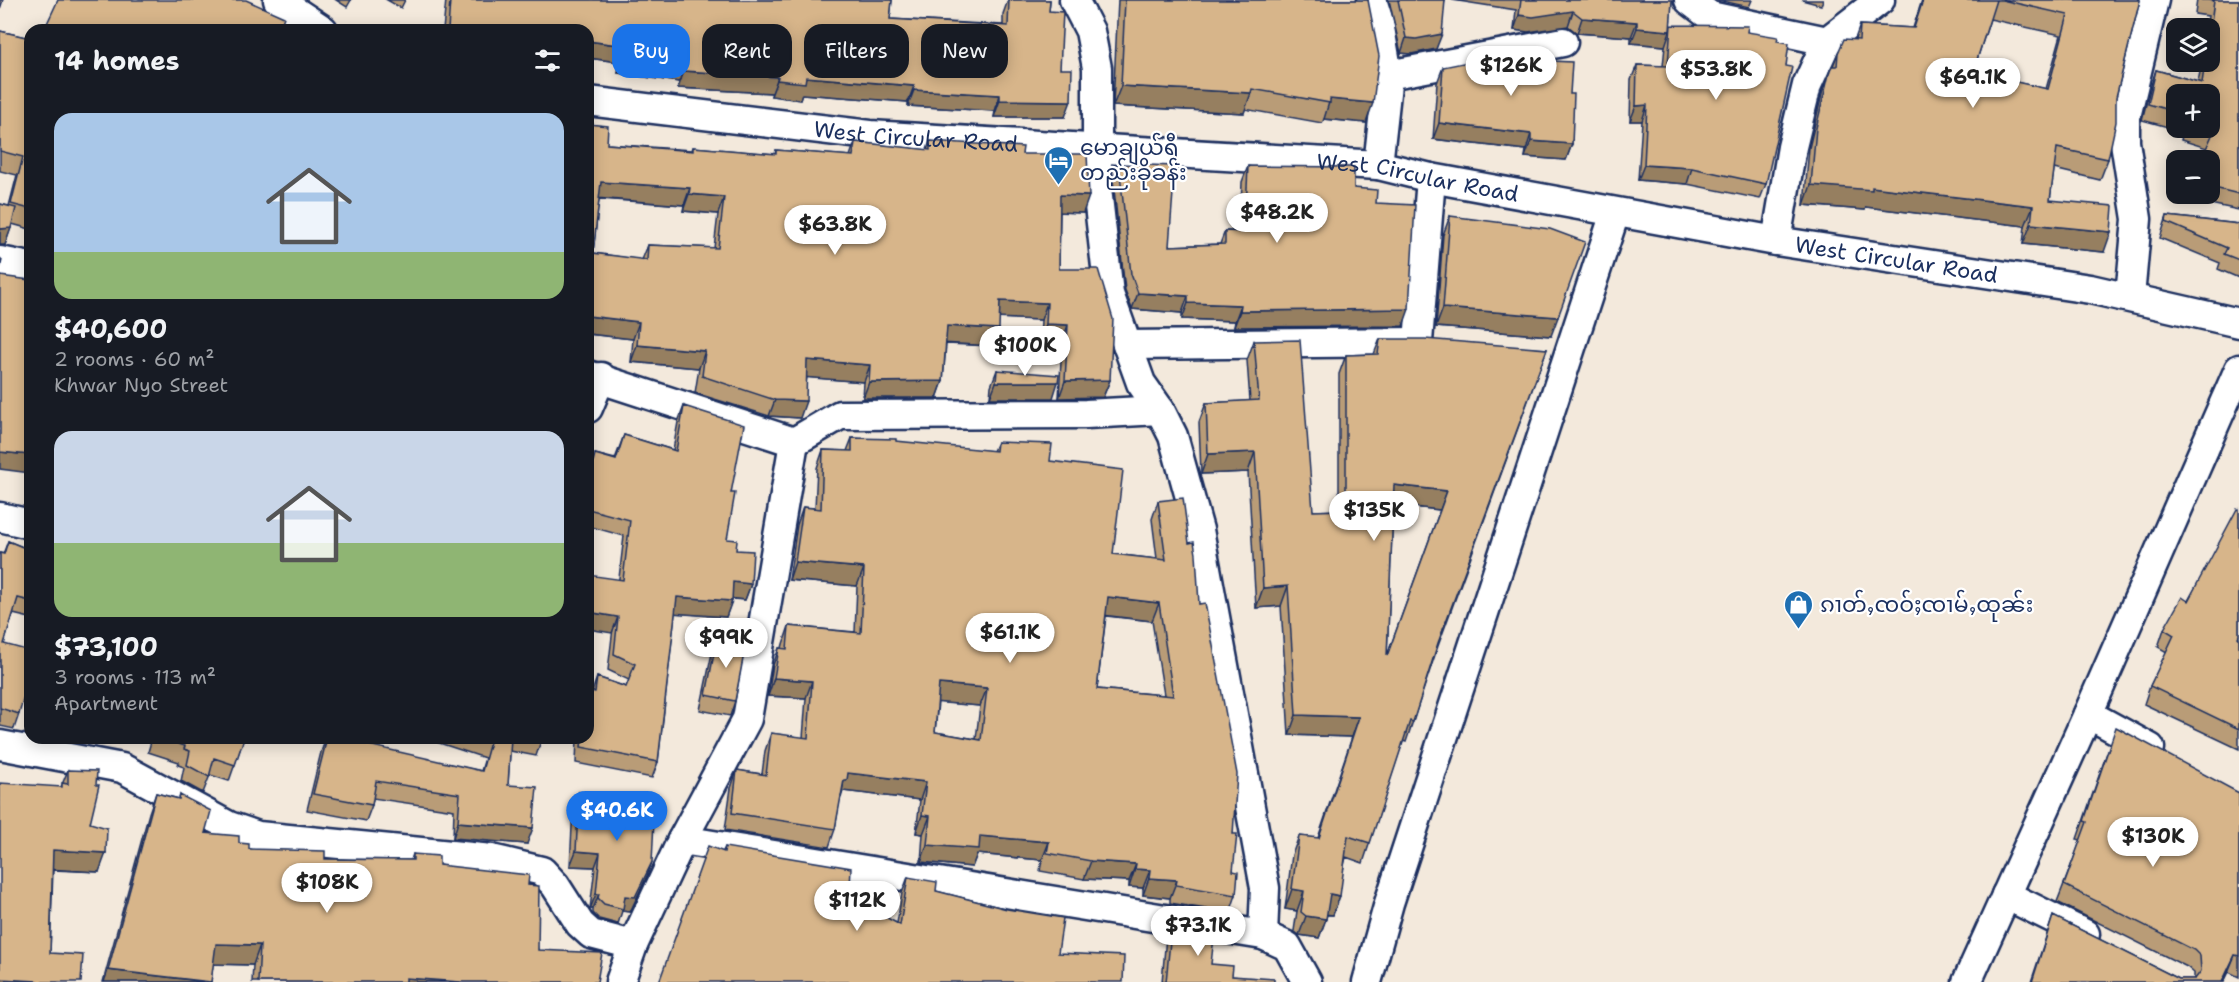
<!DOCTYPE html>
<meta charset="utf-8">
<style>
body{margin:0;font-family:"Shantell Sans","Noto Sans Myanmar",sans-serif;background:#242831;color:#f1f3f6;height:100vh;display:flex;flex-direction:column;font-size:22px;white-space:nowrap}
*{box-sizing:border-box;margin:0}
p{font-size:20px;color:#9ea1a6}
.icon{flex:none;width:33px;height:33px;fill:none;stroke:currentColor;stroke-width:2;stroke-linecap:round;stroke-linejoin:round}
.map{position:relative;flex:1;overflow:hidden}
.panel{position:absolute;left:24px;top:24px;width:570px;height:720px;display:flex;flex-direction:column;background:#171b24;border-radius:18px;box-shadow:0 3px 15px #0003}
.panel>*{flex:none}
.guide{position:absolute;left:612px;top:24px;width:570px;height:54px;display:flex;gap:12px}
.controls{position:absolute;left:2166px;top:18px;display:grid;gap:12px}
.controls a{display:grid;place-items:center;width:54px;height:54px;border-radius:12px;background:#171b24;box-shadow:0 3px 15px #0003;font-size:30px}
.price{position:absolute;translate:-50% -51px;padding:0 14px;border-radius:21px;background:#fff;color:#222;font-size:20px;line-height:39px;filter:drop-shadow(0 2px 3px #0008)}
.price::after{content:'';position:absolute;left:50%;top:36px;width:18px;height:14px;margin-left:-9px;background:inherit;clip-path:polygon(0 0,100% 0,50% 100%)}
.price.active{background:#1a73e8;color:#fff}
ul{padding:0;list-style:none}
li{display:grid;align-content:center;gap:12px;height:318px;padding:0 30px}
li span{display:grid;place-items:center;height:186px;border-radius:18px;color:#555}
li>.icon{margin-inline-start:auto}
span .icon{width:108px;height:108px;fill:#fffc;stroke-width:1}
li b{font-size:26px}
h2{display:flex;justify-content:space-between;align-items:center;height:72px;padding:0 30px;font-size:26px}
.pill{padding:0 21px;border-radius:18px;background:#171b24;box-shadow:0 3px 15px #0003;font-size:21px;line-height:54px}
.pill.active{background:#1a73e8;color:#fff}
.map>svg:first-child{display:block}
</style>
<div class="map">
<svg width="2239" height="982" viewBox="0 0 2239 982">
<rect width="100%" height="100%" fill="#f3e9dc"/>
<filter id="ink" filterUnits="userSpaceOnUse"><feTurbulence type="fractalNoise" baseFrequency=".0167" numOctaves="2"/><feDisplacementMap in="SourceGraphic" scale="12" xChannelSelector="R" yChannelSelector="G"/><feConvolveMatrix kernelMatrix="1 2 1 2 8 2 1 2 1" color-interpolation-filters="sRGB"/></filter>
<g filter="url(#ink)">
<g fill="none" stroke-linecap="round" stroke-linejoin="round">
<defs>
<g id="minor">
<path d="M278,0L323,30"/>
<path d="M1074,0L1090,31L1097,68V188L1109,294L1141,383L1160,410L1173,436L1199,530L1265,888L1263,935L1287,946L1307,982"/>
<path d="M1372,0L1379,22L1388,75L1378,165"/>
<path d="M1689,0L1710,16L1827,41L1807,85L1792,147L1776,241"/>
<path d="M1827,41L1880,0"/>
<path d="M1388,75L1563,42"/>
<path id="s1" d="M588,101L870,135L1378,165L1431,178L1776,241L2090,289L2239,323"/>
<path d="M0,261L30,267"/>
<path d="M2130,297L2137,219L2125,142V121L2154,0"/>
<path d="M1418,342L1431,178"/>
<path d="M1127,345L1416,342"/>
<path d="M588,375L794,442L840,415L1086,414L1160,410"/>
<path d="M588,408L601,377"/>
<path d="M0,517L30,524"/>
<path d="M2088,714L2150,748"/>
<path d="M0,745L122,768L229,826L258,836L492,859L542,871L555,885L580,924L591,934L633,945"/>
<path d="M682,840L1263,935"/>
<path d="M2006,895L2085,934"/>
<path d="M620,982L633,945L682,840L747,719L794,442"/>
<path d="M1367,982L1389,903L1615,213"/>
<path d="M1967,982L2088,714L2239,369"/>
</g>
</defs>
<!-- minor casing -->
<use href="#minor" stroke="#1b2f5e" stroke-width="33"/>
<!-- minor -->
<use href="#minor" stroke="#fff" stroke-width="28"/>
</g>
<!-- wall -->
<path fill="#b99c77" stroke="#1b2f5e" stroke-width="1.5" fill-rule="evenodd" d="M336,0H351L347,7Z
M387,0H405L401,8Z
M446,0H892L890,19L1003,25V14L1008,0H1050L1049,11L1060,69L1065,117H994L995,111L908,106V102L802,94L800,100L771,96L772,93L678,88L679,82L618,73L619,62L588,58V30H443Z
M1118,0H1368L1366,123L1324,119L1322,123L1245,109L1244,113L1113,106Z
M1389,0H1445L1436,49L1411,54L1401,53Z
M1452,0H1672L1670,26L1747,32L1766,184L1760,199L1687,184L1638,180L1642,121H1630L1631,80L1637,65L1663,66L1665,46L1631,43V37L1577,33L1568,26L1528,32L1514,30L1516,10Z
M1718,0H1752L1749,7Z
M1802,0H1823L1821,5Z
M1922,0H2140L2116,97L2108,159L2100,180L2054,169L2050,200L2104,252L2023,244L2025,226L1866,207L1865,210L1804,205L1809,148L1823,90L1830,70L1833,66L1838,53L1855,39L1860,25L1913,28ZM1990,19L2061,35L2046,89L1989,76L1974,69Z
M2197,0H2239V210L2186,199L2188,194H2210V160L2207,148L2181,140L2183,131L2142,120L2151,85L2156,70L2198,82L2202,62H2210V28H2206L2208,16L2195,14ZM2176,94L2210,128H2176Z
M0,31L30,38V229L12,224L5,245H0V204L9,206L17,175L0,171Z
M1443,67L1570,94L1572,144L1566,160L1525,157L1526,150L1433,139L1437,83Z
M588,124L607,144L692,150L693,147L775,154L776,150L850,156L855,142L927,150L930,141L1022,154L1083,213L1060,212L1059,269L1110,380L1103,397L1059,398L1062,342L1040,341L1041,320L999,318L993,346L946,344L943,381L937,398H863L864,382L807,377L800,418L769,416L695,393L699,368L631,362L633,339L588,334ZM599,199L684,205L683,211L718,214L714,248L648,245L642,260L593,253Z
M1119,164L1169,246L1220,244L1225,231H1240L1242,182L1248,166L1354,188L1376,203L1403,326L1234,327L1235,321L1182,319V313L1132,309L1125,290L1113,180Z
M1450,216L1551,336L1436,327L1443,235Z
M2167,216L2239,224V278L2218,269L2220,263L2160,238Z
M1380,339L1547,349L1438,646L1406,742L1403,741L1363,863L1346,857L1333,915H1327L1319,938L1299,935L1294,931L1297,911L1285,909L1292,855L1299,836L1318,838L1352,737L1289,735L1281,606L1256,608L1248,472L1201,474L1199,422L1206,403L1250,401L1247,360L1254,341L1313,511L1339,510V374L1346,355L1374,354ZM1393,505L1440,510L1387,656Z
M997,370L1053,398H990L991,386Z
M684,406L731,493L727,539L736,550L751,584L745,600L732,599L726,617L675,613L658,762L652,778L576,763L577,738H588L592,692L597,677L626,687L629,680L608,670L624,536L588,526V475L589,470L595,454L615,459L624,435L673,450L678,422Z
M852,438L993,451L997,442L1050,461L1113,554L1157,559L1152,519L1158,501L1189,543L1233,834V871L1236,895L1230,913L1170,903V898L1143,895V888L1129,887V881L1084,879L1040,871L1042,860L977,854L972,867L921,862L923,834L916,833L920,800L843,791L840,798L835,829L829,847L725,830L731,788L737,770L762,774L765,751L771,733L803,738L806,698L768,696L773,665L779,648H782L783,644L789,626L855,632L857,586L789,580L797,525L803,507L815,508L817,468L823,450L847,451ZM1106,616L1152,621L1164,695L1097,689ZM938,702L980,706L976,739L935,732Z
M2239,510V749L2144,704L2150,686L2167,652L2158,647L2164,629L2188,601Z
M8,541L30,550V618L13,614L4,644L19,714L14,729L0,726V553L3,554Z
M717,638L735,701L730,716L700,710L712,653Z
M152,738H244L229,781L210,775L203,793L181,781L184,767L178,765L179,762L148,752Z
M326,738L481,771L485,758L424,738H542L536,756L510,751L508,785L527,844L453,838L454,810L373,798L372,805L366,821L307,810L321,752Z
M2110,744L2239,793V977L2229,972L2224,982H2031L2053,916L2179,979H2194V973L2187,967L2057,902L2081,840L2077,839Z
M68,770L90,823L99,872L53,870L50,953L0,982L61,787Z
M579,792L647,876L630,912L622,911L618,924L599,919L593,913V909H590L595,867L570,866L573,807Z
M156,793L179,799L180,795L205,833L239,843L249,849L325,859L411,860L413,854L439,865L528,885L538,950L597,982H252L253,965L213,964L211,982H103L149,813Z
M725,847L849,908L897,923L902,893L908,877L936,891L1007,909L659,982Z
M1172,921L1211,964L1232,976L1274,982H1162L1166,936Z"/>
<!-- shaded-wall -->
<path fill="#967f61" stroke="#1b2f5e" stroke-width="1.5" d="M1573,11L1568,26L1528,32L1514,30L1519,15Z
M1582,18L1637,22L1631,37L1577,33Z
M1637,28L1670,31L1665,46L1631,43Z
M1442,34L1436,49L1411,54L1401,53L1406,38Z
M588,41L625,46L619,62L588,58Z
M624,57L685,65L679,82L618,73Z
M684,71L778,77L772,93L678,88Z
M806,77L914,86L908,102L802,94L800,100L771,96L777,80Z
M1121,86L1251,93L1244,113L1113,106Z
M914,90L1000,95L995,111L908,106Z
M1330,99L1373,103L1366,123L1324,119Z
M1000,100L1071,101L1065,117H994Z
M1647,105L1642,121H1630L1636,106Z
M1439,123L1531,134L1526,150L1433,139Z
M1531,141L1572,144L1566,160L1525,157Z
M1644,165L1692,168L1687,184L1638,180Z
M601,182L690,188L684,205L595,198Z
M1811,185L1872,187L2033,206L2025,226L1866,207L1865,210L1804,205Z
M689,194L724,197L718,214L683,211Z
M1060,195L1089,196L1083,213L1054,212Z
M2031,224L2111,232L2104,252L2023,244Z
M11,228L5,245H0V229Z
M1138,293L1188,296L1182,313L1132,309Z
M1000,301L1047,303L1041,320L994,318Z
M1188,303L1241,305L1235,321L1182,319Z
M1443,308L1558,317L1551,336L1436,327Z
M1409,309L1403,326L1234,327L1240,311Z
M588,316L639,322L633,339L588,334Z
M1046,324L1068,325L1062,342L1040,341Z
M947,326L999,329L993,346L941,343Z
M637,345L705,351L699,368L631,362Z
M807,360L870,365L864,382L801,377Z
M1110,380L1103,397L1059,398L1065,381Z
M943,381L937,398H863L869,382Z
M996,382H1058L1053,398H990Z
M775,400L806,401L800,418L769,416Z
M0,452L30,455V473L0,469Z
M1255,452L1248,472L1201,474L1208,454Z
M1394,485L1447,491L1440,510L1387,504Z
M795,562L864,568L857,586L789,580Z
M733,582L751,584L745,600L728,598Z
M1288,586L1281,606L1256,608L1263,588Z
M677,597L732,601L726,617L671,613Z
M1108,597L1159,603L1152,621L1102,615Z
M588,612L618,617L612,633L588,629Z
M774,678L812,681L806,698L768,696Z
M939,684L987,688L980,706L933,702Z
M1296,715L1359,717L1352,737L1289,735Z
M848,773L926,782L920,800L843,791L841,798L844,780Z
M922,815L930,816L923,834L916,833Z
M458,822L533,828L527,844L453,838Z
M980,836L1049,842L1042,860L977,854L972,867L921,862L927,845Z
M53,850L106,853L99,872L46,869Z
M576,851L600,853L595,867L570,866Z
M1091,861L1136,864L1129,881L1084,879Z
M652,862L647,876L630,912L622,911L625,896Z
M1135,869L1150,870L1143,888L1129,887Z
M1149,878L1177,880L1170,898L1143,895Z
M1292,889L1304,891L1297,911L1285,909Z
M596,894H599L593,909H590Z
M1330,894L1340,896L1333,915L1323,914Z
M1306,916L1326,919L1319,938L1299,935Z
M216,944L260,945L253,965L208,964Z
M2235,955L2224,982H2222Z
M108,970L208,982H104Z
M406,978L461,982H405Z
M0,979L37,981L36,982H0Z"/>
<!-- building -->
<path fill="#d7b58a" stroke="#1b2f5e" stroke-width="1.5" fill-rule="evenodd" d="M0,0H3L0,9Z
M58,0H246L284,17L282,22L302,30H44Z
M450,0H892L890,19L1008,26L1009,0H1050L1049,11L1063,12L1060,69H1072L1071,101L1000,100V95L914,90V86L806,77L805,83L777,80L778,77L684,71L685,65L624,57L625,46L588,41V30H448Z
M1125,0H1368L1379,56L1373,103L1330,99V103L1252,89L1251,93L1121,86Z
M1398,0H1445L1442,34L1416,39L1406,38Z
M1521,0H1672L1670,31L1637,28V22L1582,18L1573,11L1533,17L1519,15Z
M1923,0H1996L1974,69L1990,70L1989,76L2048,89L2068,15L2002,0H2140L2116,97V122L2108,159L2057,148L2050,200L2113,206L2111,232L2031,224L2033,206L1872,187V190L1811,185L1816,128L1830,70L1832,66H1837L1838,53L1844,39L1859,40L1860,25L1914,28Z
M2209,0H2239V194L2210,187V160H2201L2213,133L2195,128H2210V94H2176V112L2148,104L2156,70L2202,83L2205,62H2210V30L2214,1Z
M1671,25L1748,26L1747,32L1778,37L1777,41L1789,43L1786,66L1792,67L1766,184L1692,168L1644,165L1647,105L1636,106L1637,65L1668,66Z
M0,31L30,38V209L11,204L23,157L0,151Z
M1488,58L1572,62L1570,94H1574L1572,144L1531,141V134L1439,123L1443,67Z
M588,124L608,126L607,144L693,151V147L776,154V150L853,156L855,142L930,150V141L1023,147L1022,154H1087L1089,196L1060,195L1059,269H1098L1113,319L1110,380L1065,381L1068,325L1046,324L1047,303L1000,301L999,329L947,326L943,381L869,382L870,365L807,360L806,401L775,400L702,376L705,351L637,345L639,322L588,316ZM601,182L690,188L689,194L724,197L718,248L648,245L647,260L593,253Z
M1119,164L1175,166L1169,246L1225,244V231L1245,232L1248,166L1354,167V188L1377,190L1376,203L1415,205L1409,309L1240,311L1241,305L1188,303V296L1138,293L1131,274Z
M0,204L16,208L11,228L0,229Z
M1450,216L1550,229L1585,242L1558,317L1443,308Z
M2167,216L2239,224V260L2224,254L2227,248L2166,222Z
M0,258L2,260L0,269Z
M0,276L30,280V455L0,452Z
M1380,339H1425L1547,349L1438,643L1413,722L1410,721L1370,843L1348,836L1340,896L1330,894L1326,919L1306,916L1301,912L1304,891L1292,889L1299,836L1319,838L1359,717L1296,715L1288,586L1263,588L1255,452L1208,454L1206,403L1259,400L1254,341L1300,340L1313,511L1346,510V355L1378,354ZM1394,485L1447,491L1387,656Z
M997,370L1059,375L1058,382H996Z
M684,406L744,425L731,493H735L727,539L737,540L736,550L753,551L751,584L733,582L732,601L677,597L658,762L581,747L582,738H588V691L595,692L597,677L626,687L635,664L614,654L618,617L588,612V575L623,580L630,520L588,509V482L595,454L616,460L624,435L676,451Z
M852,438L896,439V441L996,451L997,442L1052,444L1050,461L1123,470L1113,554L1166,560L1158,501L1183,498L1189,543L1194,542L1196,554L1199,604L1205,603L1237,774L1233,834H1237L1233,871L1238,872L1236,895L1176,885L1177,880L1149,878L1150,870L1135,869L1136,864L1091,861L1047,853L1049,842L980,836L979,849L927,845L930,816L922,815L926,782L848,773L847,780H844L835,829L732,813L737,770L766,775L771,733L808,738L812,681L774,678L779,648L787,649L789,626L861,633L864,568L795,562L803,507L821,509L823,450L852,451ZM1108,597L1159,603L1173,696L1097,689ZM939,684L987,688L981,740L935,732Z
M2237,509L2239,510V635L2238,637L2239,638V729L2150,686L2174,635L2164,629L2182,597L2188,601Z
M8,541L30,550V601L18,598L4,644L30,651V675L19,714L0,708V553L4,554Z
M717,638L746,643L735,701L706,695Z
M2116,727L2239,793V956L2235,955L2222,982H2032L2053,916L2179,979H2195L2201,971L2200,956L2194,950L2064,885L2087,822L2084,821Z
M160,738H244L235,765L214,758L209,777L187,765L190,751L184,749L185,746Z
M327,738H338L482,771L490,742L478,738H511L508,785L537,787L533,828L458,822L460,794L376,781L372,805L313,794Z
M68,770L97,771L96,785H99L90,823L107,828L106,853L53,850L50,953L83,955L81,982H37V981L0,979V783L62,787V783L68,784Z
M579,792L655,800L652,862L635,897L625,896L623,909L604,904L598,898L599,894H596L600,853L576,851Z
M156,793L179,799L180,795L211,811L205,833L239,836V843L249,844V849L325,851V859L413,860V854L439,856V865L529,875L528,885L539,886L538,950L602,953L597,982H461L406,978V982H258L260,945L216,944L211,982L108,970Z
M708,846L724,852L725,847L851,868L849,908L882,915L900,925L908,877L937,882L936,891L1007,909L1063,918L1058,953L1124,956L1123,982H659Z
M1172,921L1215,928L1211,964L1233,966L1232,976L1274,979V982H1166Z"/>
</g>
<!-- icons -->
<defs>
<symbol id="hotel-pin" viewBox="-11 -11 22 30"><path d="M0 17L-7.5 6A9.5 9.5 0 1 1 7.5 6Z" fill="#1f6fb2" stroke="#fff"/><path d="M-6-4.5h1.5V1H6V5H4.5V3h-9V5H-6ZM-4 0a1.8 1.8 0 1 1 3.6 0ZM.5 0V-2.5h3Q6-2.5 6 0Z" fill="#fff"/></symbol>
<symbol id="shop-pin" viewBox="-11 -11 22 30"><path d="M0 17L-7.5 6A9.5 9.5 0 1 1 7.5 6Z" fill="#1f6fb2" stroke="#fff"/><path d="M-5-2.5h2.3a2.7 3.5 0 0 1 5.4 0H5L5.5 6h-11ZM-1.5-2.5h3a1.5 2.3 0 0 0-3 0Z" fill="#fff"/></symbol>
</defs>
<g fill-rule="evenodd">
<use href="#hotel-pin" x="1042" y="144" width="33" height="45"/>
<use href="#shop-pin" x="1782" y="588" width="33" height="45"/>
</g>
<g text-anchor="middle" stroke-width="4.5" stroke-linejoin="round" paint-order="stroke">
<!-- street labels -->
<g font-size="22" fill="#1b2f5e" stroke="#fff">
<text dy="8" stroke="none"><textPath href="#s1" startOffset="330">West Circular Road</textPath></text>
<text dy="8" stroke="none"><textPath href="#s1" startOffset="834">West Circular Road</textPath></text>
<text dy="8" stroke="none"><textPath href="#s1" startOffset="1320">West Circular Road</textPath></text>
</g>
<!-- poi labels -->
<g font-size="22" fill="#1b2f5e" stroke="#fff" text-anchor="start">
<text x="1080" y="155">မောချယ်ရီ<tspan x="1080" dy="25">တည်းခိုခန်း</tspan></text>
<text x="1820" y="612">ၵၢတ်ႇၸဝ်ႈၸၢမ်ႇထုၼ်း</text>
</g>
</g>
</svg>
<div class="controls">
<a><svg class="icon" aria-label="layers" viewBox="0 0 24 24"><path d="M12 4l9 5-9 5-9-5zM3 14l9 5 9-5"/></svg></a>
<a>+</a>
<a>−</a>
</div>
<b class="price" style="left:1511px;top:97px">$126K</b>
<b class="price" style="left:1716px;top:101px">$53.8K</b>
<b class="price" style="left:1973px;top:109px">$69.1K</b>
<b class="price" style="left:1277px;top:244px">$48.2K</b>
<b class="price" style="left:835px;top:256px">$63.8K</b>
<b class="price" style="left:1025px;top:377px">$100K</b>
<b class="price" style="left:1374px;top:542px">$135K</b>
<b class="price" style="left:1010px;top:664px">$61.1K</b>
<b class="price" style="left:726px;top:669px">$99K</b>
<b class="price active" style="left:617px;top:842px">$40.6K</b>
<b class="price" style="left:2153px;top:868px">$130K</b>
<b class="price" style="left:327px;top:914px">$108K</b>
<b class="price" style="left:857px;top:932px">$112K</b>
<b class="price" style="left:1198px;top:957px">$73.1K</b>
<div class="guide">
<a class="pill active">Buy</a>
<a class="pill">Rent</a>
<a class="pill">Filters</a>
<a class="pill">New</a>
</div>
<section class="panel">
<h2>14 homes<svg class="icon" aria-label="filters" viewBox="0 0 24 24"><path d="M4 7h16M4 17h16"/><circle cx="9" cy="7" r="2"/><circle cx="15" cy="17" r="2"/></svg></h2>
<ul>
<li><span style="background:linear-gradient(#a9c7e8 75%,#8fb573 0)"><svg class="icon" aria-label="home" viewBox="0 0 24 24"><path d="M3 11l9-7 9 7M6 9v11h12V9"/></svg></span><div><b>$40,600</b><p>2 rooms · 60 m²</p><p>Khwar Nyo Street</p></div></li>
<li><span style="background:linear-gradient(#c9d6e8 60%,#8fb573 0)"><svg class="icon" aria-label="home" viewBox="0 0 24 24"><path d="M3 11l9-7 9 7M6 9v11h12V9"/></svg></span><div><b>$73,100</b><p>3 rooms · 113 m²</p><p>Apartment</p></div></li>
</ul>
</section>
</div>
